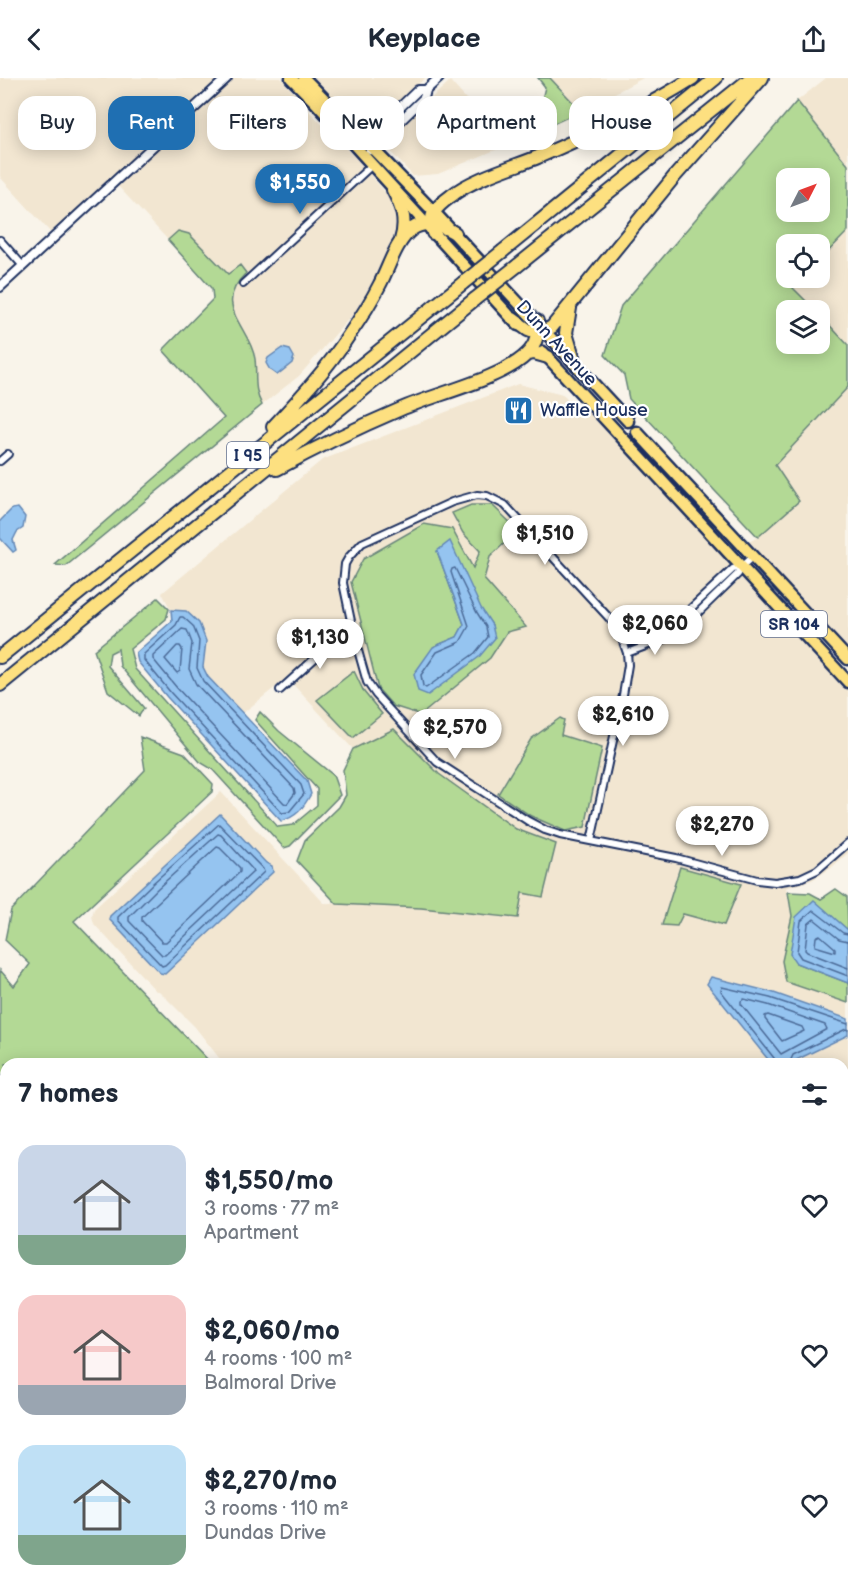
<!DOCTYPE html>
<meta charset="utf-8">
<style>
body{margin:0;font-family:"Balsamiq Sans",sans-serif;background:#f6f6f7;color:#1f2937;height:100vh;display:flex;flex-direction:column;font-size:22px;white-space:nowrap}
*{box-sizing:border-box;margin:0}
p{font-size:20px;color:#747a83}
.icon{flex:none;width:33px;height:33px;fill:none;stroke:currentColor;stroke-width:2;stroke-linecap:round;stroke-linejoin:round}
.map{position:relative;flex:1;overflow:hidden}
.details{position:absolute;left:0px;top:980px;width:849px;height:536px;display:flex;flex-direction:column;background:#fff;border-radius:18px 18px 0 0;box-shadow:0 3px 15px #0003}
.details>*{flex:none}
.top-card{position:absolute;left:18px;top:18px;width:813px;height:54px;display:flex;gap:12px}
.needle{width:39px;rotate:48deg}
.tools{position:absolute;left:776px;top:90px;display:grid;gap:12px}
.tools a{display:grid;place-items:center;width:54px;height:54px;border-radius:12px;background:#fff;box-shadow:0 3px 15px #0003;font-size:30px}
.price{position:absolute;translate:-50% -51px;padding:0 14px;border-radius:21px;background:#fff;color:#222;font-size:20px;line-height:39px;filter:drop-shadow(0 2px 3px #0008)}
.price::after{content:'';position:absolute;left:50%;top:36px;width:18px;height:14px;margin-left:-9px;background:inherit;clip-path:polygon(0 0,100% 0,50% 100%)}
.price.on{background:#1f6fb2;color:#fff}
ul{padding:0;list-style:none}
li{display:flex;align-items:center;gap:18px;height:150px;padding:0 18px}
li span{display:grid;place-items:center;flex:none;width:168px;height:120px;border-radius:18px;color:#555}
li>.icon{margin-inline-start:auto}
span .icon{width:72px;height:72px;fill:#fffc;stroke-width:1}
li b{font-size:26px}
h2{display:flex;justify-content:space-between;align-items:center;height:72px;padding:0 18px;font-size:26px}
.tag{padding:0 21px;border-radius:18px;background:#fff;box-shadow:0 3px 15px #0003;font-size:21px;line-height:54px}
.tag.on{background:#1f6fb2;color:#fff}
header{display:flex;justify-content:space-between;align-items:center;height:78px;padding:0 18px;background:#fff;font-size:27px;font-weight:700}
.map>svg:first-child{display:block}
</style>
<header><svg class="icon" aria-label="back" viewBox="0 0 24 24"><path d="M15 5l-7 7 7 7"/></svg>Keyplace<svg class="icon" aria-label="share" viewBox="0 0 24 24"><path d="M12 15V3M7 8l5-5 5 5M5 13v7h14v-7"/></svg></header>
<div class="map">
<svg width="848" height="1514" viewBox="0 0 848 1514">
<rect width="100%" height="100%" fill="#f9f4ea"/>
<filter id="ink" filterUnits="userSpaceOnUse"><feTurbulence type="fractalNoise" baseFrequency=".0167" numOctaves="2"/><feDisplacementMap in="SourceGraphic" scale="12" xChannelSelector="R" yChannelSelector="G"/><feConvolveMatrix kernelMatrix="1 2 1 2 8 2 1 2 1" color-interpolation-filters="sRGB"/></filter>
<g filter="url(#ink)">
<!-- built -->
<path fill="#f2e6d1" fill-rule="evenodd" d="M0,0H222L52,156L0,99Z
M234,0H281L309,33L360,85L397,128L398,156L367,220L299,298L262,327L256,316L255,278L231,228L235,206L246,195L228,196L189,156L178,153L168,162L116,106Z
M312,0H425L370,50L364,52Z
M550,0H643L581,33Z
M826,0H848V87L797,23Z
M450,3L507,67L438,96L413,98L388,71L386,62Z
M848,153V267L819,236V232H815L793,210L803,200H819V183Z
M518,306L563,317L576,331L584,325L848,610V775L831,790L812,802L786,810L792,838L782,883L786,904L848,925V991L843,993V986L223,985L195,949L159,913H156L94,846L92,838L94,831L221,714L324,825L421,830L518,839L522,815L556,766L516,751L439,696L394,651L353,671L287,600L243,635L208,599L202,589L206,563L186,533L171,532L162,515L322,382ZM424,446L452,451L473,491L480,473L463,455L518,452L490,479L484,501L507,554L490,580L351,504L363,481ZM354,594L364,614L317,622ZM564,642L561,657L531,738L498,716ZM741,806L724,847L682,836Z
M848,309V574L747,465L758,459L775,387Z
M848,1139V1514H243L242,1509H843V1142Z
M6,1307V1410L0,1413V1313Z"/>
<!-- green -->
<path fill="#b3d995" stroke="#67847a" stroke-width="1.5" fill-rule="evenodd" d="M538,0H550L581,33L507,67L489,47L505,45L513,52L538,38L545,9Z
M797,23L848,87V153L819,183V166H786V200H803L793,210L815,232H786V266H819V236L848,267V309L775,387L799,423L758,459L629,321L624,297L605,277L621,228ZM786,100H819V134H786Z
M178,153L189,156L228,196L240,187L246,195C211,229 250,248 255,281C257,297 253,311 262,327L66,488L55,487L224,340L163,272L213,221L212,211L168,162Z
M471,427H492L518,452L490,479L484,501L526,549L507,554L490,580L421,637L393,628L378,611L351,504L363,481L424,446L452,451L473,490L480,473L463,455L452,435ZM437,473L492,547L433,569L457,559L464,546Z
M158,520L169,531L166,541L130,571L135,591L278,749L293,747L317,727V711L255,642L260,634L279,653L333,697L340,717L290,768L284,770L212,691L200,684L120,588L118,571L110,575L108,588L144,630L139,638L108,613L94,572Z
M354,593L364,614L382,636L353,660L317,622Z
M560,640L564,642L561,657L602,670L585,749L565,753L531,738L498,716L531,661Z
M394,651L439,696L516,751L556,766L543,819L522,815L518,840L421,830L337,826L297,783L305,762L339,729L346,717L343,692L353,671Z
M140,659L184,675L213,706L212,714L74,843L211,985L6,986V1002L0,996V892L14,908L30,886L5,862L11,832L145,692Z
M680,789L741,806L724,847L683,836L677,848L662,847Z
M836,811L847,819L848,852L814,823L796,885L848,905V925L786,904L782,883L792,838L788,814L810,815L821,821Z
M6,1061V1097L0,1102V1067Z
M848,1074V1139L843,1142V1078Z"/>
<!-- water -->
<path fill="#95c4f0" stroke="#6488b6" stroke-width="1.5" d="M282,270L290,272L294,279L292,285L277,297L270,292L266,285L268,280Z
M18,430L25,439L23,450L17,454L13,462L16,472L13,474L0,460V443L12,431Z
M450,463L481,530L492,547L495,560L479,579L428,617L418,613L414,596L433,569L457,559L464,546L437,473Z
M171,532L186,533L199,545L206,563L203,589L208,599L307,703L311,716C303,730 297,739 281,743L167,619L138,584L136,575L172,543Z
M220,736L266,785L272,788L273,794L165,896L160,895L109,841L110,838Z
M814,822L848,852V905L796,885L790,876L796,839Z
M711,899L771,914L848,941V957L790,985H771L707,906Z"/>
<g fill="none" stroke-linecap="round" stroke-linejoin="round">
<!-- shore -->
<path stroke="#4c6b98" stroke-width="1.5" d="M455,490L476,533L486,549L488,559L475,575L426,610L423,608L421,597L437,574L460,564L469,548L451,494L452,491Z
M180,539H183L193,548L199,563L197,590L203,603L301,707L304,716L289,734L282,735L171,615L144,582V576L176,547Z
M182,551L187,552L192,565L189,591L196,606L294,710L295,715L287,726L284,725L177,610L153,581V578Z
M177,568H180L182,571L180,593L177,595L165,581Z
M219,746L263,791L264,794L165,887L162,888L118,842V839L153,805Z
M218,756L221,757L252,791L253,794L165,877H162L129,843V839L158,810Z
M217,769L220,770L240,790V794L166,864H162L142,843V839Z
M848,856L843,855L813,832L801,843L797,874L801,880L848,898
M820,857L835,870V874L815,868L816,859Z
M848,863L839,861L814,841L808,846L805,872L807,874L848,890
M744,921L768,927L825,947L827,951L781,976L741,926V923Z
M768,937L802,949L804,953L782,963L765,941V938Z
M776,986L774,980L721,913L722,909L770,920L848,946
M789,986L793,977L846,951L848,952"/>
<defs>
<path id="minor" d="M0,162L23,188
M243,206L372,87
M0,383L8,376
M625,565L658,555L673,547L733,491L741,489L753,478
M627,575L675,557L738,496L741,489
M280,612L323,573L331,568L355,562
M591,763L623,617L628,587L627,575L620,555L610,541L505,427L487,418L477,417L452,424L362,465L349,479L345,486L343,505L355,562L367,604L376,617L437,684L528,743L545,752L560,757L676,780L757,802L775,804L800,800L817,792L848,765
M0,1002L6,1009
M0,1057L6,1052
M0,1330L6,1336"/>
<path id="tertiary" d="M362,66L418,12H426
M370,72L424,20L426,12L439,0
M0,209L227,0
M0,1455L6,1452
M219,1509L220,1514
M236,1509L237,1514"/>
<path id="primary" d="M291,0L314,23L518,247
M304,0L434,134L628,343
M543,274L848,604
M637,354L848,581
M843,1052L848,1049
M843,1064L848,1062
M0,1468L6,1463
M0,1485L6,1481"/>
<path id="motorway" d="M393,112C402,129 407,143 401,162
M433,155C428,136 436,129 451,118C472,101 513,89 538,79C592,56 644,31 693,0
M503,173L716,0
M517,188L751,0
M570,230L566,255L575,285
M513,241L528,252L538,256L552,249L674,99L762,0
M527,276L534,275L548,279
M273,349C300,320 327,291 349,257C360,241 371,224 380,206C389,189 396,163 412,151C426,141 442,147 455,155
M277,391C317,369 359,349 401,331C435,316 502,301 527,276C537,266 538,256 537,243
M0,579L463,205
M0,607L475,221"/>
</defs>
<!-- minor casing -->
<use href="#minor" stroke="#1b2f5e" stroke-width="10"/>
<!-- tertiary casing -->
<use href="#tertiary" stroke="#1b2f5e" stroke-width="12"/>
<!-- primary casing -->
<use href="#primary" stroke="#1b2f5e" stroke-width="15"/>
<!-- motorway casing -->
<use href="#motorway" stroke="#1b2f5e" stroke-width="16"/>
<!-- minor -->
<use href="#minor" stroke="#fff" stroke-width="6"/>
<!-- tertiary -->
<use href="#tertiary" stroke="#fff" stroke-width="8"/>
<!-- primary -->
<use href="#primary" stroke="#fde080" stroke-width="10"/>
<!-- motorway -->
<use href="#motorway" stroke="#fde080" stroke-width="12"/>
<!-- rail -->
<path stroke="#1b2f5e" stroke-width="1.5" d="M843,1012L848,1010
M0,1421L6,1418"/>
<defs>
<path id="motorway-bridge" d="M463,205L503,173
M475,221L517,188"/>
</defs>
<!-- motorway-bridge casing -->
<use href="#motorway-bridge" stroke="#1b2f5e" stroke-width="16" stroke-linecap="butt"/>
<!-- motorway-bridge -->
<use href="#motorway-bridge" stroke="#fde080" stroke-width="12"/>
</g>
</g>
<!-- icons -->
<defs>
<symbol id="restaurant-square" viewBox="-11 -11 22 22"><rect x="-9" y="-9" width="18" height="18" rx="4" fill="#1f6fb2" stroke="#fff"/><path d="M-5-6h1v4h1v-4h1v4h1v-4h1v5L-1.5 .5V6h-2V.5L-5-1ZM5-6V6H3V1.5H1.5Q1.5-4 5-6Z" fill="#fff"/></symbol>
</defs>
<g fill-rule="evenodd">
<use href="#restaurant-square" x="502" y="316" width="33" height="33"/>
</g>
<g text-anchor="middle" stroke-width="4.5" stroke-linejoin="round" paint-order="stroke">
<!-- shield labels -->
<g fill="#fff" stroke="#5f6d8e" stroke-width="1.5">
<rect x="227" y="364" width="42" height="26" rx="4.5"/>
<rect x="761" y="533" width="66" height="26" rx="4.5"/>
</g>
<g font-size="16" font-weight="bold" fill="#1b2f5e">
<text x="248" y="383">I 95</text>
<text x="794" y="552">SR 104</text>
</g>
<!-- street labels -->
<g font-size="18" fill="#1b2f5e" stroke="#fff">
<text transform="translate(557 265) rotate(47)" y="6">Dunn Avenue</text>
</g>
<!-- poi labels -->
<g font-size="18" fill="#1b2f5e" stroke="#fff" text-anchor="start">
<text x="540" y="338">Waffle House</text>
</g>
</g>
</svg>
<div class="tools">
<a><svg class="needle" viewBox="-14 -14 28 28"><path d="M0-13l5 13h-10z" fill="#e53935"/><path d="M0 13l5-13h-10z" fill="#747a83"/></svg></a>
<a><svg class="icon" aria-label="locate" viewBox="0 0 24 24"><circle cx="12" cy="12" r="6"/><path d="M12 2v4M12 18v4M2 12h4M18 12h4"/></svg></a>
<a><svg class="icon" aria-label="layers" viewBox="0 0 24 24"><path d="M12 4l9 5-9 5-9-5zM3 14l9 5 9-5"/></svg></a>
</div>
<b class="price on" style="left:300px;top:137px">$1,550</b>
<b class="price" style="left:545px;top:488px">$1,510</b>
<b class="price" style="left:655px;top:578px">$2,060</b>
<b class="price" style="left:320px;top:592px">$1,130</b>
<b class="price" style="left:623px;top:669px">$2,610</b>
<b class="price" style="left:455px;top:682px">$2,570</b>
<b class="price" style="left:722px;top:779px">$2,270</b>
<div class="top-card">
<a class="tag">Buy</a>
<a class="tag on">Rent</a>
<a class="tag">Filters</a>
<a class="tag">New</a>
<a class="tag">Apartment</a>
<a class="tag">House</a>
</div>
<section class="details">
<h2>7 homes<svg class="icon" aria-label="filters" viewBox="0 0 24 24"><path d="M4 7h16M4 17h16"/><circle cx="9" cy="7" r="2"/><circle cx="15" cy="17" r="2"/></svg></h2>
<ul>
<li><span style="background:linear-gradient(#c9d6e8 75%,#7fa58c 0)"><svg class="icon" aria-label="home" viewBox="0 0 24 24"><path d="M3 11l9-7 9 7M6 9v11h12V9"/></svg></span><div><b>$1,550/mo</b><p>3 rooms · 77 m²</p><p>Apartment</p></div><svg class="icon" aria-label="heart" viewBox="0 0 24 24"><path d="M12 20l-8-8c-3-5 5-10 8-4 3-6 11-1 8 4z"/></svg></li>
<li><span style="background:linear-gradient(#f6c9c9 75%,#9aa5b1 0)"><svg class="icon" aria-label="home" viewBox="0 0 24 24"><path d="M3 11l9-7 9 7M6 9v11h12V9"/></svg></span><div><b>$2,060/mo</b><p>4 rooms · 100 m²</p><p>Balmoral Drive</p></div><svg class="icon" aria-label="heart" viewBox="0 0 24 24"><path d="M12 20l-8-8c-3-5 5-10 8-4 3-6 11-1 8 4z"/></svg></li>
<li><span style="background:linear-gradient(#bfe0f5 75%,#7fa58c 0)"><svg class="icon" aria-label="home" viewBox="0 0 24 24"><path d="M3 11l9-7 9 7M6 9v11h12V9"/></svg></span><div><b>$2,270/mo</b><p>3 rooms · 110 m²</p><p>Dundas Drive</p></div><svg class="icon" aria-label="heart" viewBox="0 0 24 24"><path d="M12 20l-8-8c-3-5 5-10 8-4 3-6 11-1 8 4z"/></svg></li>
</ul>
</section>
</div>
